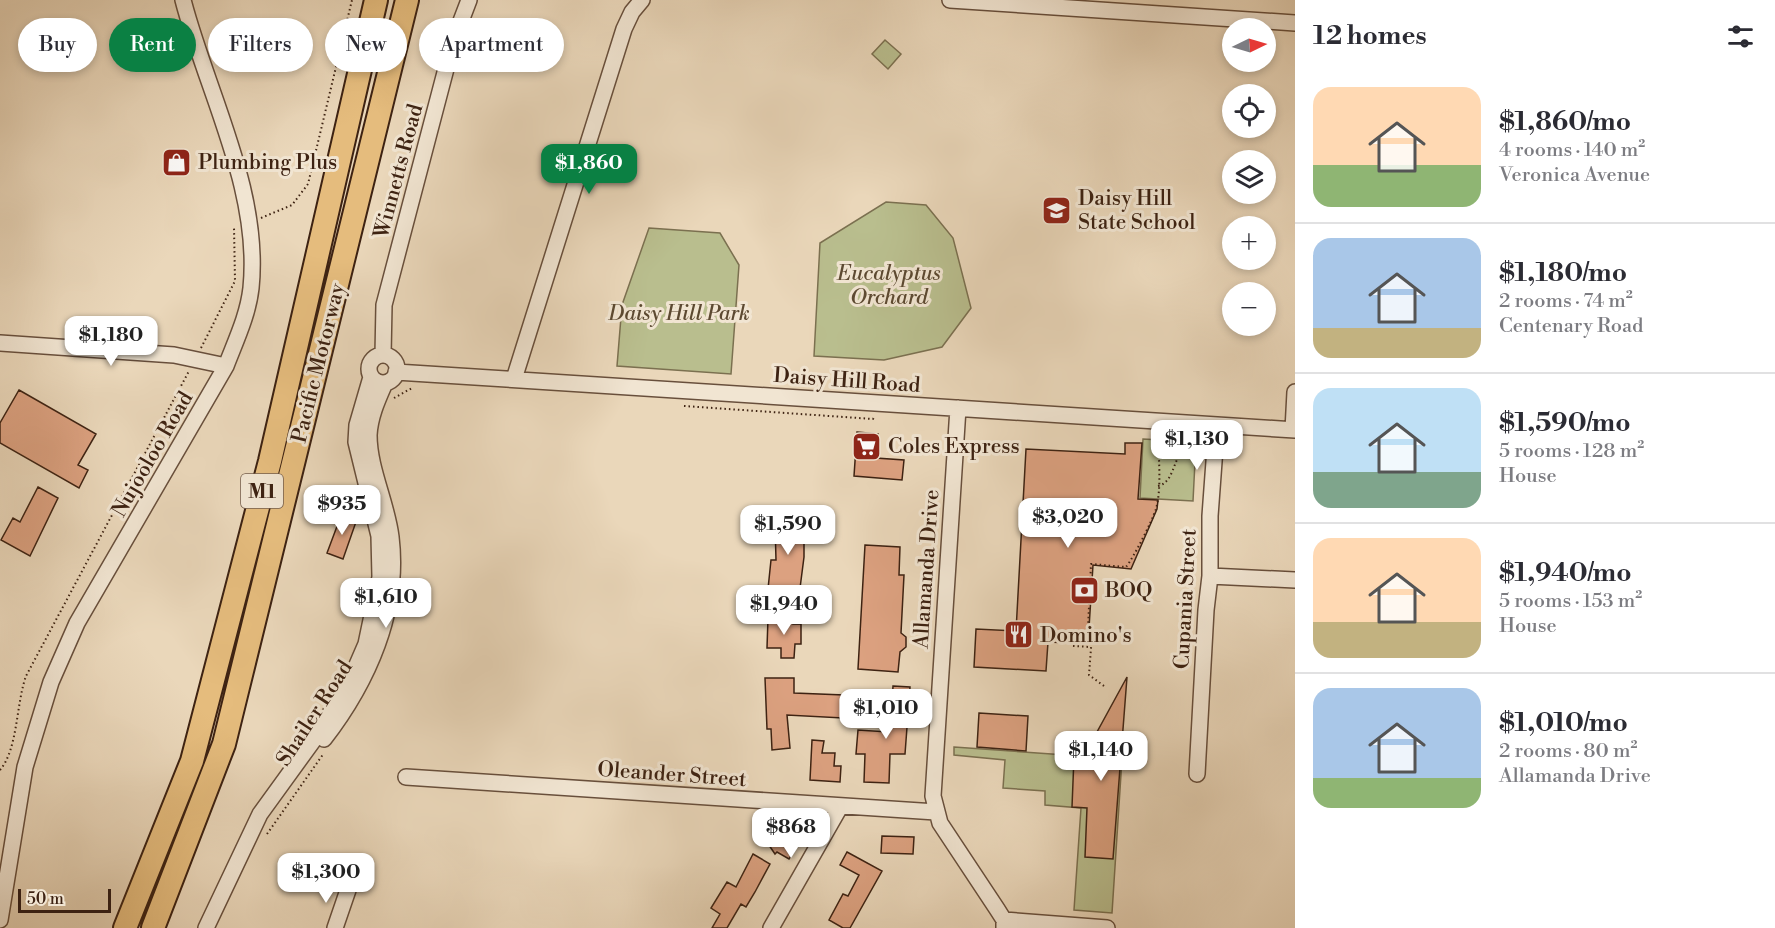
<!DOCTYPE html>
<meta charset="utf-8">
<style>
body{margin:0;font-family:"Libre Bodoni",serif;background:#f7f7f7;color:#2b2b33;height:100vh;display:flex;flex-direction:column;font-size:22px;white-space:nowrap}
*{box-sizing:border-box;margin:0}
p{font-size:20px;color:#7c7c81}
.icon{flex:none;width:33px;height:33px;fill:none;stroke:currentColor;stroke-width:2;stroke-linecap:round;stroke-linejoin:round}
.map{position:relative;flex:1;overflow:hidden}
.details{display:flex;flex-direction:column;background:#fff;width:480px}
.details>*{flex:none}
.guide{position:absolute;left:18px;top:18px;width:570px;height:54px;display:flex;gap:12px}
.needle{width:39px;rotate:85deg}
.fabs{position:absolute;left:1222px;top:18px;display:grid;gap:12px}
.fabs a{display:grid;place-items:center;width:54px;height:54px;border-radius:50%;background:#fff;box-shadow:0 3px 9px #0003;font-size:30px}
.scale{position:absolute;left:18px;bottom:15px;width:93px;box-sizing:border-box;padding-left:6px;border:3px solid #3d2212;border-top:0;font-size:16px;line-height:21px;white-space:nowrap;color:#3d2212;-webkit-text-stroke:4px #f1e5d2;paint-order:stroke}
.price{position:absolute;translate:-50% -51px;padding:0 14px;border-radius:12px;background:#fff;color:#222;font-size:20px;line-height:39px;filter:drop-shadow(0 2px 3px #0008)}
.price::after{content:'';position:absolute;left:50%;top:36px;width:18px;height:14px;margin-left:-9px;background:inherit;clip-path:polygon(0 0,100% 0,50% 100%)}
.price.on{background:#0b8043;color:#fff}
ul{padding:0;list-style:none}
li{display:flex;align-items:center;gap:18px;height:150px;padding:0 18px}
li+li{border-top:2px solid #e1e1e2}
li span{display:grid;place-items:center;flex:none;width:168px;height:120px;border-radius:18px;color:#555}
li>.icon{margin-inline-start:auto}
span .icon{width:72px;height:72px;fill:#fffc;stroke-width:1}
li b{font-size:26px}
h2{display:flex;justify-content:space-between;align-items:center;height:72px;padding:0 18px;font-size:26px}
.pill{padding:0 21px;border-radius:27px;background:#fff;box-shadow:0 3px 9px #0003;font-size:21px;line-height:54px}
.pill.on{background:#0b8043;color:#fff}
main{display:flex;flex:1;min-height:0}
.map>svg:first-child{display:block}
</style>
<main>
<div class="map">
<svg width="1295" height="928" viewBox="0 0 1295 928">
<rect width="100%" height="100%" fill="#ead7ba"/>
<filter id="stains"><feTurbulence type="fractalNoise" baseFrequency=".00333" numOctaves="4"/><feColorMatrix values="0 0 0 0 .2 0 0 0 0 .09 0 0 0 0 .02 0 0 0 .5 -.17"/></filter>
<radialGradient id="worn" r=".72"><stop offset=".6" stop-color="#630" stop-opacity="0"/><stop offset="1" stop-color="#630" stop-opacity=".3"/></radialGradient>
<!-- green -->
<path fill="#b9be8e" stroke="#7b7050" stroke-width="1.5" d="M885,40L901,54L888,69L872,54Z
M886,202L926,205L953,238L971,308L942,347L884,360L814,356L820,243Z
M649,228L720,233L739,265L731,374L617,366L622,305Z
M1143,439L1196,442L1193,501L1140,498Z
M954,747L1122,759L1112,913L1074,910L1081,808L1045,805V791L1003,788L1005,760L954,755Z"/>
<!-- building -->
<path fill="#dca180" stroke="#3d2212" stroke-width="1.5" d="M19,390L96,434L78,465L88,470L79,488L0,443V423Z
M857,432L878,434L876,458L904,460L902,480L854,476Z
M1125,443H1142L1138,499L1158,500L1157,509L1131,569L1093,565L1089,628L1094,636L1092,644L1048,642L1046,671L974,667L976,629L1016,631L1026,449L1125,454Z
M38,487L58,498L30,556L1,540L13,518L20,522Z
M342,513L357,519L343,559L327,553Z
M779,515L801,517V524H804V557L799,596L778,594V590L768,589L771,560H776L775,523H778Z
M865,545L900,547L899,575H904L901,633L906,637V647L900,652L898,672L858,669Z
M768,618L793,619V624H801V644H795L794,658H781V648H767Z
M1127,677L1113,859L1085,857L1087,808L1072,807L1074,757L1089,758L1091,743Z
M765,678H794V693L844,695L843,718L787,715L790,748L772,750L771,729H767Z
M893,686L910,687L905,754H890L889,783L864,782L865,754H856L858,730L888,732V723H891Z
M979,713L1028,716L1026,751L977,747Z
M812,740L824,741L822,753H835L834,766H841L840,782L810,780Z
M775,821L785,834L799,843L789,859L777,852L775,854L760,832Z
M882,836L914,837L913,854L881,853Z
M847,852L882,871L850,928H843L829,920L843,894L848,896L859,875L840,865Z
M753,854L770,864L755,892L746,907L741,904L727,928H712L720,914L711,908L727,882L736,887Z"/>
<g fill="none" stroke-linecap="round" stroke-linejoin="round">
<defs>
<path id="minor" d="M950,0L1295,23
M0,343L174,355L226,366
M369 369a14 14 0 1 1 28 0a14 14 0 1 1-28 0Z
M383,355L384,305L453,42L469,0
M396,372L1295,430
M514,379L624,29L632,12L642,0
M958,408L933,796L940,823L997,909L1004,920V928
M1293,430L1295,392
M1210,576L1295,580
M324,739C368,682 400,611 391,537C387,503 369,469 369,435C370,416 378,399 385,383
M1197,774L1206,610L1210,576V516L1215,448L1213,425
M406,777L936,812
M0,920L25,767L51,682L77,623L226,366C236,340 248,315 251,288C261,190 207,93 183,0
M1004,920L1107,928
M206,928L260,814L318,734L353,674L366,644L380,577L379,536L356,442L357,425L371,377
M335,928L348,890
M771,928L840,807"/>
<path id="highway" d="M125,928L192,761L270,461L376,0
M153,928L224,744L407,0"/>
</defs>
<!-- minor casing -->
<use href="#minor" stroke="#684f3c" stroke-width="18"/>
<!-- highway casing -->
<use href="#highway" stroke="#3d2212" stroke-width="26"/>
<!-- path -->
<path stroke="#3d2212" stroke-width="2" stroke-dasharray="1.5 3" stroke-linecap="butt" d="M261,218L292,205L308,184L352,0
M201,348L235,281L234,227
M394,398L412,388
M684,406L873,419L875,416
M1158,486C1179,481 1170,445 1198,444
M1073,646L1090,647
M1104,686L1089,675L1092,635L1088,628L1091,564L1126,567C1134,557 1152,521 1156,509C1162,487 1158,460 1159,438
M0,770C18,749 16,704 26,676L189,371
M267,834L324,753"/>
<!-- minor -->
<use href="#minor" stroke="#f1e5d2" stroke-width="15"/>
<!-- highway -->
<use href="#highway" stroke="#e5bc7d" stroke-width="22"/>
</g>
<!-- icons -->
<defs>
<symbol id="shop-square" viewBox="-11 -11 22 22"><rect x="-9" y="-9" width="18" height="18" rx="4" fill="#8f2418" stroke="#f1e5d2"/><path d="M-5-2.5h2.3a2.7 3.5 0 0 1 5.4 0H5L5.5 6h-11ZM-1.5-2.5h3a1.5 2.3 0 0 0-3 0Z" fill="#fff"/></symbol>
<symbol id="school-square" viewBox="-11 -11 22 22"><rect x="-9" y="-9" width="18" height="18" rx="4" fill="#8f2418" stroke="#f1e5d2"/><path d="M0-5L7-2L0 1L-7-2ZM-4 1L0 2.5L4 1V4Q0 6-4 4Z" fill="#fff"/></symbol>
<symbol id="supermarket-square" viewBox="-11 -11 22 22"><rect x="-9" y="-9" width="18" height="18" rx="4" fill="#8f2418" stroke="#f1e5d2"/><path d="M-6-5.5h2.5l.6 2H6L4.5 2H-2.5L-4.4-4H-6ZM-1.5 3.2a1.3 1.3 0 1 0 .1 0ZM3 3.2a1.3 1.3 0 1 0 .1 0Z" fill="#fff"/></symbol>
<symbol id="bank-square" viewBox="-11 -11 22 22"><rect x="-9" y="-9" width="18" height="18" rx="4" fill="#8f2418" stroke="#f1e5d2"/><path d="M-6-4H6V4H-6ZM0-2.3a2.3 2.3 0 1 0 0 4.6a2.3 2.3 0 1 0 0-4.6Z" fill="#fff"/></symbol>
<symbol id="restaurant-square" viewBox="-11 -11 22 22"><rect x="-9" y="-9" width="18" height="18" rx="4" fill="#8f2418" stroke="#f1e5d2"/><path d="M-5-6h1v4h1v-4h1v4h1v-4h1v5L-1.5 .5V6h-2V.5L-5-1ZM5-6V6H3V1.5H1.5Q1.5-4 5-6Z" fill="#fff"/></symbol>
</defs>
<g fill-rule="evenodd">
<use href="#shop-square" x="160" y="146" width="33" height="33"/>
<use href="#school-square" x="1040" y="194" width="33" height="33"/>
<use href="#supermarket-square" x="850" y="430" width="33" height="33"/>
<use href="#bank-square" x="1068" y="574" width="33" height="33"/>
<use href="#restaurant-square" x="1002" y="618" width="33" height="33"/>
</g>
<g text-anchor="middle" stroke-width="6" stroke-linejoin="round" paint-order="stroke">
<!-- shield labels -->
<rect fill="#f1e5d2" stroke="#735c4c" stroke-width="1.5" x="241" y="474" width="42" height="34" rx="4.5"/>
<g font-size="20" font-weight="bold" fill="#3d2212">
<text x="262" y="498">M1</text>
</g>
<!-- poi labels -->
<g font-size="21" fill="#3d2212" stroke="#f1e5d2" text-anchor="start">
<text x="198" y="169">Plumbing Plus</text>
<text x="1078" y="205">Daisy Hill<tspan x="1078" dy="24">State School</tspan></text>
<text x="888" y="453">Coles Express</text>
<text x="1105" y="597">BOQ</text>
<text x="1040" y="642">Domino's</text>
</g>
<!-- street labels -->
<g font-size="21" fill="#3d2212" stroke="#f1e5d2">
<text transform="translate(398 171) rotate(-75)" y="7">Winnetts Road</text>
<text transform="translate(318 363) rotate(-76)" y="7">Pacific Motorway</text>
<text transform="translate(847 380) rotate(4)" y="7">Daisy Hill Road</text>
<text transform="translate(152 454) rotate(-60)" y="7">Nujooloo Road</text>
<text transform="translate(926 569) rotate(-86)" y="7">Allamanda Drive</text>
<text transform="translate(1185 599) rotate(-87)" y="7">Cupania Street</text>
<text transform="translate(314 713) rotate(-57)" y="7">Shailer Road</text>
<text transform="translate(672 774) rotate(4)" y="7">Oleander Street</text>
</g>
<!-- park labels -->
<g font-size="21" font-style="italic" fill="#5c4931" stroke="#f1e5d2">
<text x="889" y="280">Eucalyptus<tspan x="889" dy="24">Orchard</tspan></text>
<text x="679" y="320">Daisy Hill Park</text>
</g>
</g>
<rect width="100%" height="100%" filter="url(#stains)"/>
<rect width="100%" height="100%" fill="url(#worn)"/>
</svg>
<div class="fabs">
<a><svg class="needle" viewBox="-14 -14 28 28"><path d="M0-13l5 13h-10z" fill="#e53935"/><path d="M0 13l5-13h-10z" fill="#7c7c81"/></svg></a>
<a><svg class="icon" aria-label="locate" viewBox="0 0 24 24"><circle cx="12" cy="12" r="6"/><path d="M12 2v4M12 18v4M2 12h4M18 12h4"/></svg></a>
<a><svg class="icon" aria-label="layers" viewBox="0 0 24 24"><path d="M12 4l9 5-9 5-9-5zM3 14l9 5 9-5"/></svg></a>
<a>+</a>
<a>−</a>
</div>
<div class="scale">50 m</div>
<b class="price on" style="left:589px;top:195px">$1,860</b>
<b class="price" style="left:111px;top:367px">$1,180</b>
<b class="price" style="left:1197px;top:471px">$1,130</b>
<b class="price" style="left:342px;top:536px">$935</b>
<b class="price" style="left:1068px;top:549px">$3,020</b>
<b class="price" style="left:788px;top:556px">$1,590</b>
<b class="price" style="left:386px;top:629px">$1,610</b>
<b class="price" style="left:784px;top:636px">$1,940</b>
<b class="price" style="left:886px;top:740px">$1,010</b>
<b class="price" style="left:1101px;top:782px">$1,140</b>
<b class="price" style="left:791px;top:859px">$868</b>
<b class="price" style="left:326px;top:904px">$1,300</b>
<div class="guide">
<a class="pill">Buy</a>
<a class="pill on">Rent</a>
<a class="pill">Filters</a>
<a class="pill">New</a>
<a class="pill">Apartment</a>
</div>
</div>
<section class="details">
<h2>12 homes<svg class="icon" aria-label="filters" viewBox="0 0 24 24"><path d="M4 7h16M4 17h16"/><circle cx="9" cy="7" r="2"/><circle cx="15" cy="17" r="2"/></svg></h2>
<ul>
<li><span style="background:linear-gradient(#ffd9b3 65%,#8fb573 0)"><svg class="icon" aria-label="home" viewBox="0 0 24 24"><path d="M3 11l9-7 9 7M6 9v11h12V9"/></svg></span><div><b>$1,860/mo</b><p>4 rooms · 140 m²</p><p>Veronica Avenue</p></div></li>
<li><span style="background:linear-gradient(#a9c7e8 75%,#c2b280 0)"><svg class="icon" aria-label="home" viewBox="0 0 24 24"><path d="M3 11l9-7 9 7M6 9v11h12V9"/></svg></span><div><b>$1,180/mo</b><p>2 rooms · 74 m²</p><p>Centenary Road</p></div></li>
<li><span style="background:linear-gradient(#bfe0f5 70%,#7fa58c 0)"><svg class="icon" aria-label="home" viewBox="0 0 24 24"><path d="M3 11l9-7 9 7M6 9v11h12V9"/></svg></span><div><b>$1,590/mo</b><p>5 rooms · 128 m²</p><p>House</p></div></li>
<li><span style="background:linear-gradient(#ffd9b3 70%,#c2b280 0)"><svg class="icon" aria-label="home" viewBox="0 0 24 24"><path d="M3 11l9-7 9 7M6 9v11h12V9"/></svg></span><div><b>$1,940/mo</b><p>5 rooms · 153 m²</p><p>House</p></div></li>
<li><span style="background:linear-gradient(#a9c7e8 75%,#8fb573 0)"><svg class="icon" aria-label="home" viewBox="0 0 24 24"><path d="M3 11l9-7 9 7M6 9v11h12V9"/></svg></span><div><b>$1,010/mo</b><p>2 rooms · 80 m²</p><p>Allamanda Drive</p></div></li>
</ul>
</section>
</main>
